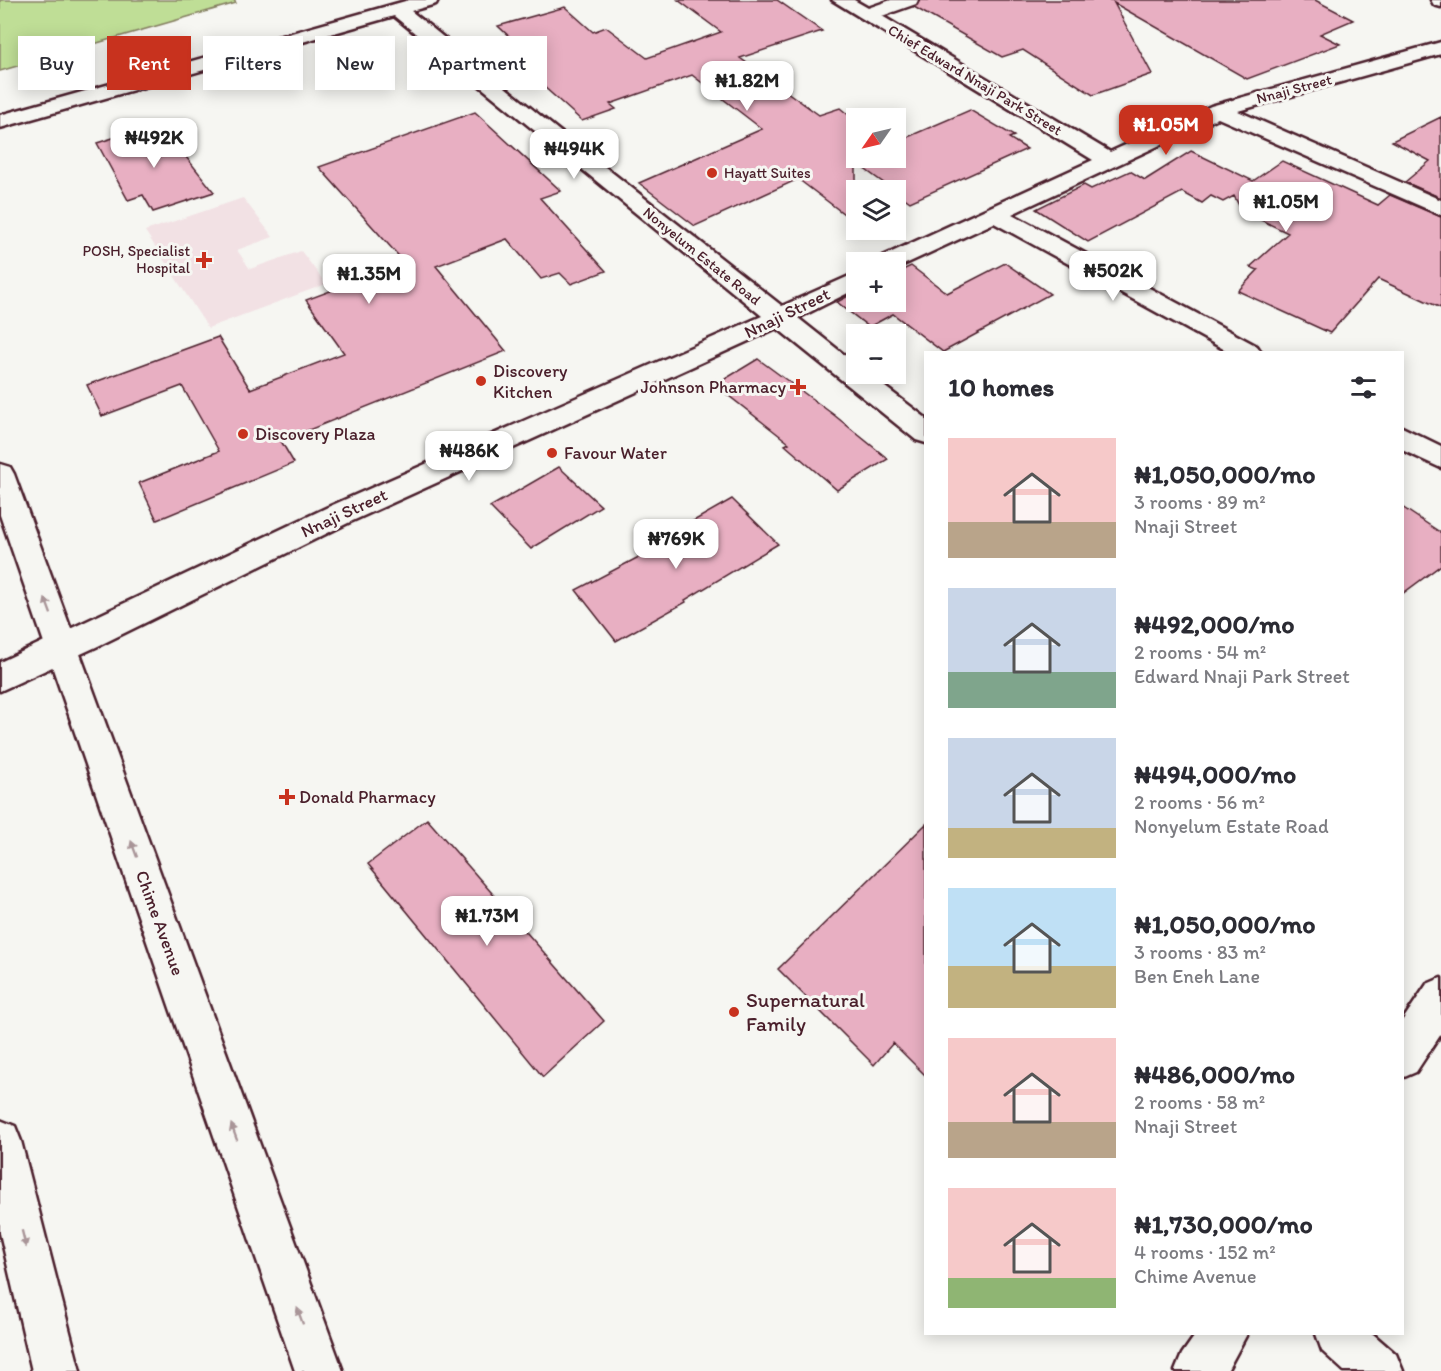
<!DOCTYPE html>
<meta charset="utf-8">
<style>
body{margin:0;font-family:Itim,sans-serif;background:#f7f7f7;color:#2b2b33;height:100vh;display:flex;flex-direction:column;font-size:22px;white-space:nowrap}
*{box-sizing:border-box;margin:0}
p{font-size:20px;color:#7c7c81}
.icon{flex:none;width:33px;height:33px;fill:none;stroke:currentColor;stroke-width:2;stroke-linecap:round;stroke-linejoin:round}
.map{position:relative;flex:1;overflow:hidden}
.drawer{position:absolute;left:924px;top:351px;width:480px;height:984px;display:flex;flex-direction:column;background:#fff;border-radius:0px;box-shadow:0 3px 15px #0003}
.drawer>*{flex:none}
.banner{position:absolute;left:18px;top:36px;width:570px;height:54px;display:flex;gap:12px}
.needle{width:39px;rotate:236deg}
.fabs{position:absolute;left:846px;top:108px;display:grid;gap:12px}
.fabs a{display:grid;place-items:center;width:60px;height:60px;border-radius:0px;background:#fff;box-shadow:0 3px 15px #0003;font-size:30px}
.price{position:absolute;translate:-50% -51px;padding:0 14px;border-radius:12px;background:#fff;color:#222;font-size:20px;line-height:39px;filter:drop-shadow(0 2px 3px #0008)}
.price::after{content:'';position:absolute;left:50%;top:36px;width:18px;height:14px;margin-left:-9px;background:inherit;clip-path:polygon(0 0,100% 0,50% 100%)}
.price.active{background:#c8321e;color:#fff}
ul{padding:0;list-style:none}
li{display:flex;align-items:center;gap:18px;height:150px;padding:0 24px}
li span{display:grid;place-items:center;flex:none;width:168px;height:120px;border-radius:0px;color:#555}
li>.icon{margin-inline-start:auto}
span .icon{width:72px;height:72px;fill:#fffc;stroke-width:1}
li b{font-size:26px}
h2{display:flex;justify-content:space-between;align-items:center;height:72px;padding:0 24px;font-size:26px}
.tag{padding:0 21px;border-radius:0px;background:#fff;box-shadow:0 3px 15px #0003;font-size:21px;line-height:54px}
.tag.active{background:#c8321e;color:#fff}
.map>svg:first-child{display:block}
</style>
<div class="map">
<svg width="1441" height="1371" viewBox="0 0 1441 1371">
<rect width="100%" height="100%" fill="#f6f6f2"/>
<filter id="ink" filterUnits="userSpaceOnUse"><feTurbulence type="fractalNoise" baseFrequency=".0167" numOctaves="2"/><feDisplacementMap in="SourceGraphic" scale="12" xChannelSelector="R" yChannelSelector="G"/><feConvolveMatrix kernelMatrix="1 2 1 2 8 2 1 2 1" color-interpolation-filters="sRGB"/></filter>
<g filter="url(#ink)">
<!-- built -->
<path fill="#f2e1e4" d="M243,198L273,237L237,250L250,269L301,251L326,284L208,328L145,231Z"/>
<!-- green -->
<path fill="#bfde96" stroke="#847e60" stroke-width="1.5" d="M0,0H234L236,3L0,71Z"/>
<!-- building -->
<path fill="#e8afc2" stroke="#4a1f2b" stroke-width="1.5" d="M678,0H777L822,31L740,58L819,115L840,108L856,121V158H896V142L970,110L1014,136L1009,138L1027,149L910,202L856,163V223L798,179L695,226L639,183L762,129L692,75L610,104L616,109L582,121L512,58L527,53L498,26L565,7L593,32L606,27L647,58L721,32Z
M920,0H1315L1353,20L1320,34L1340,44L1247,79L1114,3L1152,74L1093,95L1023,50L1002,57L914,7Z
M475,112L561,191L540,198L606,271L571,284L560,273L541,279L507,239L436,266L506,351L281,441L294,463L157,520L139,483L219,451L182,386L102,416L87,385L218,337L250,389L344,353L306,300L405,263L319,167Z
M1441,117V198L1405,182L1430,161L1392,141Z
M163,128L214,192L153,212L143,195L128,200L97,143L129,133L132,138Z
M1191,151L1253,181L1282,161L1378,205L1390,195L1441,217V308L1378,279L1330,333L1238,291L1258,270L1250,267L1288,233L1242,211L1234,196L1223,202L1211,196L1202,203L1182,192L1088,242L1036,209L1084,185L1091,189L1130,171L1145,180Z
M1005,263L1050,294L943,352L893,314L869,327L837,302L856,292V302H896V273L911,266L947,293Z
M758,359L834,415L888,459L837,490L785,445L789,443L715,385Z
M559,467L601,506L531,549L490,507Z
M732,499L778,544L685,600L686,602L616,641L576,590L673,539L669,535Z
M1402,507L1441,533V565L1402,594Z
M427,819L604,1021L543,1077L368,864Z
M926,824V1076L893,1043L874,1065L778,969Z"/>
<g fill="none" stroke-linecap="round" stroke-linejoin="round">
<defs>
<path id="minor" d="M409,0H438L436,4L411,11L558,130L782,306L856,273V289L798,318L856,364V374H868L926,418V443L916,440L777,328L348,523L96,647L0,691V662L328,507L762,316L394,16L0,128V115Z
M832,0H854L868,8L891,0H918L916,4L882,16L1110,152L1211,106L1441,42V54L1238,111L1441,200V215L1218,118L1012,214L1257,346L1261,352H1229L994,223L899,267L896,268V262H878L881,257L1093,160Z
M1431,0H1441V7L1434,5Z
M1402,427L1441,446V468L1402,450Z
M1441,978V1034L1416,1072L1402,1078V1021L1427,984Z
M1196,1334H1247L1227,1371H1175L1182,1354Z
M1316,1334H1373L1396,1354L1403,1371H1344L1322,1351Z"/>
<path id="major" d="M0,464L10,467L14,474L343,1371H295L0,515Z
M0,1120L15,1126L21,1141L80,1371H32L0,1233Z"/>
</defs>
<!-- minor casing -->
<use href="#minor" stroke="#4a1f2b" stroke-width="5"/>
<!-- major casing -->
<use href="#major" stroke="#4a1f2b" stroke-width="5"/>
<!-- minor -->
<use href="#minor" fill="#f6f6f2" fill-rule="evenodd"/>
<!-- major -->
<use href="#major" fill="#f6f6f2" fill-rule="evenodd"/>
</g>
<!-- one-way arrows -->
<defs><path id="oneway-solid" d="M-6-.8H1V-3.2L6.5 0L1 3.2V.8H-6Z" transform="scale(1.5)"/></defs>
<g fill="#a99598">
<use href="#oneway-solid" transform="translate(48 606) rotate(-110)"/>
<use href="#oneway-solid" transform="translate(134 849) rotate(-110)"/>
<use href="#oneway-solid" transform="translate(234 1132) rotate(-110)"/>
<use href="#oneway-solid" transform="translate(24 1239) rotate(76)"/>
<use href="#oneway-solid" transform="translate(300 1316) rotate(-110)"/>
</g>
</g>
<!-- markers -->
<g fill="#c8321e" stroke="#f6f6f2" stroke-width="2">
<circle cx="712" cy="173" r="6"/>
<path d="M201 251h6v6h6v6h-6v6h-6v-6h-6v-6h6z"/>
<circle cx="481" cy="381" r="6"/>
<path d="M795 378h6v6h6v6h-6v6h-6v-6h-6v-6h6z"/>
<circle cx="243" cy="434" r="6"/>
<circle cx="552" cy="453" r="6"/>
<path d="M284 788h6v6h6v6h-6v6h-6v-6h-6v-6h6z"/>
<circle cx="734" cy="1012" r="6"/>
</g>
<g text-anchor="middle" stroke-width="6" stroke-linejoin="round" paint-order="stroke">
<!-- far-street labels -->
<g font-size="15" fill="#4a1f2b" stroke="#f6f6f2">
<text transform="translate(975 80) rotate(31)" y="5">Chief Edward Nnaji Park Street</text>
<text transform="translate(1294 89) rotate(-15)" y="5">Nnaji Street</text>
<text transform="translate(702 256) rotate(39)" y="5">Nonyelum Estate Road</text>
</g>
<!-- far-poi labels -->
<g font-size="15" fill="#4a1f2b" stroke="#f6f6f2" text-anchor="start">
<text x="724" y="178">Hayatt Suites</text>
<text x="190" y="256" text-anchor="end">POSH, Specialist<tspan x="190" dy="17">Hospital</tspan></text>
</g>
<!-- street labels -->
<g font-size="18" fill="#4a1f2b" stroke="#f6f6f2">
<text transform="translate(787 313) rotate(-26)" y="6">Nnaji Street</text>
<text transform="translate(344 513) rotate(-25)" y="6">Nnaji Street</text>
<text transform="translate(160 923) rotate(70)" y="6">Chime Avenue</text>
</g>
<!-- poi labels -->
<g font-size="18" fill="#4a1f2b" stroke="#f6f6f2" text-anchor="start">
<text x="493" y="377">Discovery<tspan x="493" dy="21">Kitchen</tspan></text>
<text x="786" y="393" text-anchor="end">Johnson Pharmacy</text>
<text x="255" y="440">Discovery Plaza</text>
<text x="564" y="459">Favour Water</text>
<text x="299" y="803">Donald Pharmacy</text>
</g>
<!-- near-poi labels -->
<g font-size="21" fill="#4a1f2b" stroke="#f6f6f2" text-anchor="start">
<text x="746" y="1007">Supernatural<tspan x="746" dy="24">Family</tspan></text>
</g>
</g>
</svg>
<div class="fabs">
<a><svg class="needle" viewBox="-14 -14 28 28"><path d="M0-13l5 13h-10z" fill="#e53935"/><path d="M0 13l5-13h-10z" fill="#7c7c81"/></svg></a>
<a><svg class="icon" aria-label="layers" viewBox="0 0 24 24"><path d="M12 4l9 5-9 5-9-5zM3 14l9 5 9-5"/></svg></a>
<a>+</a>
<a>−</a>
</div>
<b class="price" style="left:747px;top:112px">₦1.82M</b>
<b class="price active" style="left:1166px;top:156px">₦1.05M</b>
<b class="price" style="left:154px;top:169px">₦492K</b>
<b class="price" style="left:574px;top:180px">₦494K</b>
<b class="price" style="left:1286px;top:233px">₦1.05M</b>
<b class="price" style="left:1113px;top:302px">₦502K</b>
<b class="price" style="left:369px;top:305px">₦1.35M</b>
<b class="price" style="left:469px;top:482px">₦486K</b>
<b class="price" style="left:676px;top:570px">₦769K</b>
<b class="price" style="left:487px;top:947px">₦1.73M</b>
<div class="banner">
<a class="tag">Buy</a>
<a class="tag active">Rent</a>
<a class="tag">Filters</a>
<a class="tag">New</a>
<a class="tag">Apartment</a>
</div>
<section class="drawer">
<h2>10 homes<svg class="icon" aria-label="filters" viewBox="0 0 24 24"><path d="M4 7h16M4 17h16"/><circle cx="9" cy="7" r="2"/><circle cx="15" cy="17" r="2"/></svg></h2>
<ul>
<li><span style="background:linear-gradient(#f6c9c9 70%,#b9a48a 0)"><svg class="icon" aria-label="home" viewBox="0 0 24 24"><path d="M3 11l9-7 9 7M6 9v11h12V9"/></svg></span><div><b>₦1,050,000/mo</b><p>3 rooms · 89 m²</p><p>Nnaji Street</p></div></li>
<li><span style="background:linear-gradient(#c9d6e8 70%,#7fa58c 0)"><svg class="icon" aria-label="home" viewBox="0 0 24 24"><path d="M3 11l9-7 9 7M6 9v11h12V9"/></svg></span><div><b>₦492,000/mo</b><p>2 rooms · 54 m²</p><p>Edward Nnaji Park Street</p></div></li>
<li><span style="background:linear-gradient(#c9d6e8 75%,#c2b280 0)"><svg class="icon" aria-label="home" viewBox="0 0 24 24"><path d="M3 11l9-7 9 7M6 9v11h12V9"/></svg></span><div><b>₦494,000/mo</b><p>2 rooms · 56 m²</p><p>Nonyelum Estate Road</p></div></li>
<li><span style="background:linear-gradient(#bfe0f5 65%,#c2b280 0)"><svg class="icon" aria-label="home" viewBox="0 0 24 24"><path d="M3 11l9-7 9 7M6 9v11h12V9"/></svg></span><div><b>₦1,050,000/mo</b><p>3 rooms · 83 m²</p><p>Ben Eneh Lane</p></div></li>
<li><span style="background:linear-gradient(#f6c9c9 70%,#b9a48a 0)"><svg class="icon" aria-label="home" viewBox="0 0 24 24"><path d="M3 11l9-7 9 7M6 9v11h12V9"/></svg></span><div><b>₦486,000/mo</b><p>2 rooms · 58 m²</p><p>Nnaji Street</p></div></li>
<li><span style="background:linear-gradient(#f6c9c9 75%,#8fb573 0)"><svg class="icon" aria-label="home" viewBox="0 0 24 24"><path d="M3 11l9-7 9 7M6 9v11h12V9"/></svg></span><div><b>₦1,730,000/mo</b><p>4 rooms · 152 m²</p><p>Chime Avenue</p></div></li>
</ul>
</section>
</div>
